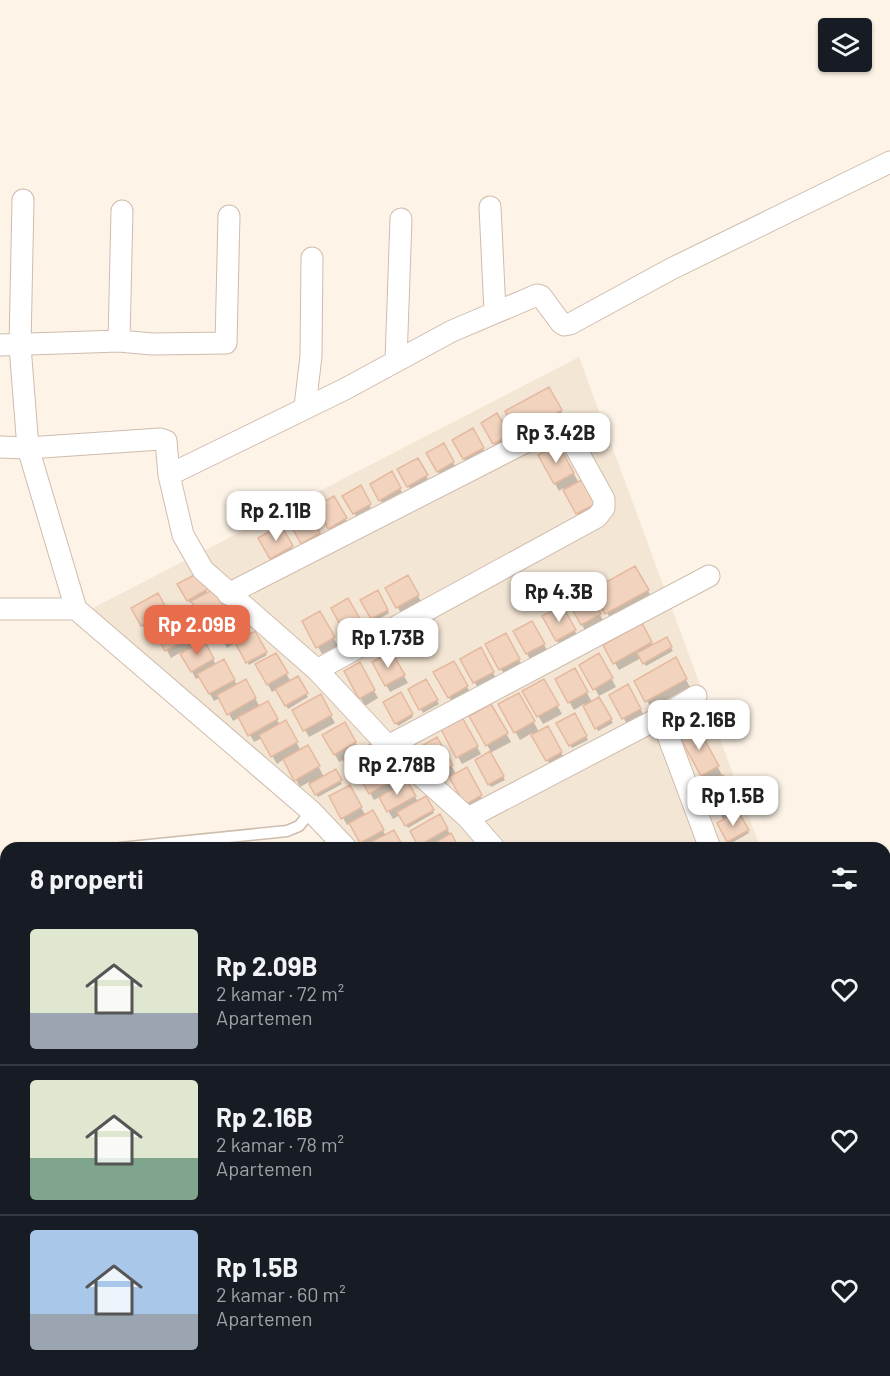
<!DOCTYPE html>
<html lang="id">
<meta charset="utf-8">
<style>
body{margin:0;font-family:Barlow,sans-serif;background:#20242c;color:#f1f3f6;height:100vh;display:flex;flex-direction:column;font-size:22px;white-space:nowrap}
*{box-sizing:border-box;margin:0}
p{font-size:20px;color:#9ea1a6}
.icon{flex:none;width:33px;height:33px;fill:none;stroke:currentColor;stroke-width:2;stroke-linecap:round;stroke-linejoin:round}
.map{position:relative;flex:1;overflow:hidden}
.details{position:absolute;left:0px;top:842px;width:891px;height:536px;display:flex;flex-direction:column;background:#171b24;border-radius:18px 18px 0 0;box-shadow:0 2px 4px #0004}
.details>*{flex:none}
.controls{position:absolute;left:818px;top:18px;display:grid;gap:12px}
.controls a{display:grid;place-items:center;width:54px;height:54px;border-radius:6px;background:#171b24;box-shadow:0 2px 4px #0004;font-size:30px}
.price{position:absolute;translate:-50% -51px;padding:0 14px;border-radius:12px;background:#fff;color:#222;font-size:20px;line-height:39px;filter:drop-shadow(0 2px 3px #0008)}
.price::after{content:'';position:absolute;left:50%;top:36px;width:18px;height:14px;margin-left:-9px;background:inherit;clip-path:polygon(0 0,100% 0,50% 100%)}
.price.active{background:#e76d4c;color:#fff}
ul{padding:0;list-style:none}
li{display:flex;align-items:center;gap:18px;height:150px;padding:0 30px}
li+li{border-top:2px solid #363941}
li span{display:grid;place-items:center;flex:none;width:168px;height:120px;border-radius:6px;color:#555}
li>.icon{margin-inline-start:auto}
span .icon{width:72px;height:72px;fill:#fffc;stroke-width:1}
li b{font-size:26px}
h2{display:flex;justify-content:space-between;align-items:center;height:72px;padding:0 30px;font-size:26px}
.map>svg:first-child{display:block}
</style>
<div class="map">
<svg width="890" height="1376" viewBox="0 0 890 1376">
<rect width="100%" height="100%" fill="#fdf4e7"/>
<!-- residential -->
<path fill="#f4e6d5" d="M579,357L760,847H332L91,609Z
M0,1083L6,1090V1325L0,1328Z"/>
<!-- education -->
<path fill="#f1e4f9" d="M0,952L6,957V1013L0,1016Z"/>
<!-- shadow -->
<path fill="#0003" d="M548,389L565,418L523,442Z
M497,415L510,439L496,447L483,423Z
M473,430L484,451L466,462L454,440Z
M443,445L455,466L440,475L428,454Z
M558,446L579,483L602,510L582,521L563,488L559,491L540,456Z
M417,460L428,479L410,489L399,470Z
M391,473L402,492L382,503L372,484Z
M360,487L371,508L356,516L344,496Z
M334,498L347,522L331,531L318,507Z
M308,513L321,537L304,546L291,523Z
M281,527L296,555L276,566L260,539Z
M635,568L652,598L611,620L594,590Z
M198,575L208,594L213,591L224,611L204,621L193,601L190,603L179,585Z
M407,577L422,603L402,615L387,588Z
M377,592L389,613L374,622L362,600Z
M588,593L604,622L586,632L570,603Z
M158,595L171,619L178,615L196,647L204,642L216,665L223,661L237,685L245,681L260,707L267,703L280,725L285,722L301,751L308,747L324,777L335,771L342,784L318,797L309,782L300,787L284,759L277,764L262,738L254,742L240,717L233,721L220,698L214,701L200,677L196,679L181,652L171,658L155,629L147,633L133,608Z
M348,600L366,632L351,641L333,608Z
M561,607L579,638L561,648L544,617Z
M234,610L249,636L255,633L267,655L249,665L237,642L227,648L212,622Z
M320,613L338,646L322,654L304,622Z
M532,623L548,652L531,661L515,632Z
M642,625L653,646L666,639L673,651L646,666L641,658L619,670L605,646Z
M505,635L523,667L505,676L487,645Z
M480,649L497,680L479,690L462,659Z
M391,653L408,683L390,692L374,663Z
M276,655L291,682L298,678L308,697L288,709L277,689L272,692L257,665Z
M599,655L616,687L599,696L581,665Z
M675,660L690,687L651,708L636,681Z
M454,663L471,694L453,704L435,673Z
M359,664L378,698L365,706L346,672Z
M574,670L592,702L599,699L613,723L598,731L584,704L574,710L557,680Z
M426,681L439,704L423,713L410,689Z
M543,681L562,714L543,724L524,691Z
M627,686L645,717L628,726L611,695Z
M400,694L413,717L398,726L385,703Z
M519,695L539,732L547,728L563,756L549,763L532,733L520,740L500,705Z
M320,696L335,723L309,737L294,711Z
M491,706L511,742L490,753L505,780L491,787L477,760L491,752L471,716Z
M574,715L588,740L572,748L558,724Z
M462,719L481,754L462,764L443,730Z
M345,724L360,751L370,746L379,762L354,776L345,759L339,762L324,735Z
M697,728L741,811L737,812L749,833L730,844L719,824L724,821L681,737Z
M437,739L456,774L466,769L485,804L471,812L451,776L436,784L417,750Z
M387,763L400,787L407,783L418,802L426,798L434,813L408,828L400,815L393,819L380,797L374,800L361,777Z
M349,787L366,816L373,812L386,836L370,848H364L351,823L347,825L331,797Z
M439,816L458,847L421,848L412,831Z"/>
<!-- building -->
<path fill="#f2d3be" stroke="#e5b99f" stroke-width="1.5" d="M549,387L562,410L518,435L505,411Z
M497,413L510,435L493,444L481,423Z
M473,428L484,448L463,459L452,440Z
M444,443L454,462L437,472L426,453Z
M558,444L574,473L554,484L538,455Z
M418,458L428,475L407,487L397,469Z
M392,471L401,488L379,501L370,484Z
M585,478L599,502L576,514L563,490Z
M361,485L371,504L353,514L342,496Z
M334,496L347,518L328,529L316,506Z
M308,511L320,533L301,544L289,522Z
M281,525L293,546L270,559L258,538Z
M635,566L649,590L605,614L592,590Z
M198,573L208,589L187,601L177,584Z
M408,575L419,595L396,608L385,588Z
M214,589L224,607L201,619L191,601Z
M378,590L388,610L371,619L360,600Z
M588,591L601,614L581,625L568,602Z
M158,593L168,611L141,626L131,608Z
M348,598L363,624L345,634L331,608Z
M562,605L576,630L556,641L542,616Z
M234,608L245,628L221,641L210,621Z
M320,611L335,637L316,648L302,621Z
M179,613L192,637L165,651L152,628Z
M532,621L545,644L526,654L513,631Z
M642,623L652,642L613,664L603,645Z
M255,631L267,652L246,663L235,642Z
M506,633L520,659L499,670L485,644Z
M667,637L672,647L643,664L637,653Z
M204,640L214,659L191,672L180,654Z
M481,647L494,672L473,683L460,659Z
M391,651L405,675L385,686L372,662Z
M276,653L288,673L267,685L255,664Z
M599,653L613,678L593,690L579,665Z
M676,657L687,679L645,702L634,681Z
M224,659L235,680L209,694L197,674Z
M454,661L468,686L448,698L433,672Z
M360,662L375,690L359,699L344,671Z
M575,668L588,692L568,703L555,679Z
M298,676L308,693L285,706L275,689Z
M246,679L256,698L227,715L217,695Z
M426,679L438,700L419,710L408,689Z
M544,679L559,705L537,717L522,691Z
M628,684L641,709L622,719L609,695Z
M401,692L413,714L395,724L383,702Z
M519,693L535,721L514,733L498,704Z
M321,694L332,715L303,731L292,710Z
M599,697L612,719L595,729L583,706Z
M268,701L278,719L248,736L238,717Z
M491,704L508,733L486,746L469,716Z
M575,713L587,736L569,746L556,723Z
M462,717L478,746L456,758L441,729Z
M286,720L298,742L271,757L259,735Z
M345,722L356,742L334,755L322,735Z
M548,726L562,752L546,761L531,735Z
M697,726L719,766L701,776L679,736Z
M437,737L453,765L430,777L415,750Z
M370,744L378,758L351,773L343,759Z
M308,745L320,766L294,781L283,759Z
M490,751L504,776L488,785L475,760Z
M387,761L397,778L369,794L359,776Z
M467,767L482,795L465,805L449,777Z
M336,769L342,780L315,795L309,784Z
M723,775L738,802L718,813L703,786Z
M407,781L416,796L387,812L379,797Z
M350,785L362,807L341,819L329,796Z
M426,796L434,810L405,826L397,812Z
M373,810L384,830L360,843L349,823Z
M738,811L749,830L727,842L717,823Z
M440,814L448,829L418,846L410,831Z
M394,830L404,848H374L371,842Z
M451,833L457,844L450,848H427Z"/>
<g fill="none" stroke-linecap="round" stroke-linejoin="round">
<defs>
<path id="service" d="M120,848L287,831L299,826L311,811"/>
<path id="minor" d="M490,207L495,312
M119,341L122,211
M0,345L119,341L152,344L226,343L229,216
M396,361L401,219
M305,407L311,356L312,258
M0,447L28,448L160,439L166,441L169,475L345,389L452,331L537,295L541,296L561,323L564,325L570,324L671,269L890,162
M169,475L183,535L203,570L317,670L388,746L468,818
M228,594L553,428H562L568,434L604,499V508L597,517L317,670
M0,609H76L28,448L20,346L23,200
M76,609L311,811L346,848
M696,696L661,717L710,848
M388,746L709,576
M494,848L468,818L661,717
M583,1371L584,1376"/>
</defs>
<!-- service casing -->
<use href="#service" stroke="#cfbcad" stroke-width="13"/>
<!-- minor casing -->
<use href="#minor" stroke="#cfbcad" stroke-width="23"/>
<!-- service -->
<use href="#service" stroke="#fff" stroke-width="10"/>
<!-- minor -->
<use href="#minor" stroke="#fff" stroke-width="21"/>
</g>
</svg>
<div class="controls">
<a><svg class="icon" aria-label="layers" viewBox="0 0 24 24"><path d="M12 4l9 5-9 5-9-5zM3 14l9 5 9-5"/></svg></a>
</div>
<b class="price" style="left:556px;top:464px">Rp 3.42B</b>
<b class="price" style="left:276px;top:542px">Rp 2.11B</b>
<b class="price" style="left:559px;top:623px">Rp 4.3B</b>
<b class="price active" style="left:197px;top:656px">Rp 2.09B</b>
<b class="price" style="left:388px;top:669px">Rp 1.73B</b>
<b class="price" style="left:699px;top:751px">Rp 2.16B</b>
<b class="price" style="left:397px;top:796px">Rp 2.78B</b>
<b class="price" style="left:733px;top:827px">Rp 1.5B</b>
<section class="details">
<h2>8 properti<svg class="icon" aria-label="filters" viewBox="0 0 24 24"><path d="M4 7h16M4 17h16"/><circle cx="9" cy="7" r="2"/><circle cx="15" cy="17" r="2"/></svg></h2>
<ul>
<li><span style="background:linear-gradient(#dfe7d0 70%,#9aa5b1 0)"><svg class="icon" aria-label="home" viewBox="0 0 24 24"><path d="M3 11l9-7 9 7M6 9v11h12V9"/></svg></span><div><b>Rp 2.09B</b><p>2 kamar · 72 m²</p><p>Apartemen</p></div><svg class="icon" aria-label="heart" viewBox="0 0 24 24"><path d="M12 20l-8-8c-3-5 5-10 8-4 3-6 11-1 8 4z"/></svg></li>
<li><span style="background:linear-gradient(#dfe7d0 65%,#7fa58c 0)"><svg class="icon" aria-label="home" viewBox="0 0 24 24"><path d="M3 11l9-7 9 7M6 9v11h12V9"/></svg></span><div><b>Rp 2.16B</b><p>2 kamar · 78 m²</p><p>Apartemen</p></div><svg class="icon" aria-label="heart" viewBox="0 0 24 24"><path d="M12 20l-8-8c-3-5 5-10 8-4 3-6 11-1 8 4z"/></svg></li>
<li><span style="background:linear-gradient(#a9c7e8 70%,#9aa5b1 0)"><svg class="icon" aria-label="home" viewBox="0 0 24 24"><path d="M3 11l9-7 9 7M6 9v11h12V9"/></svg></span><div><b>Rp 1.5B</b><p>2 kamar · 60 m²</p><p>Apartemen</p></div><svg class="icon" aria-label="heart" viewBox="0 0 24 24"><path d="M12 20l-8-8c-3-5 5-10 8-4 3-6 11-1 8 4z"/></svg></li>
</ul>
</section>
</div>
